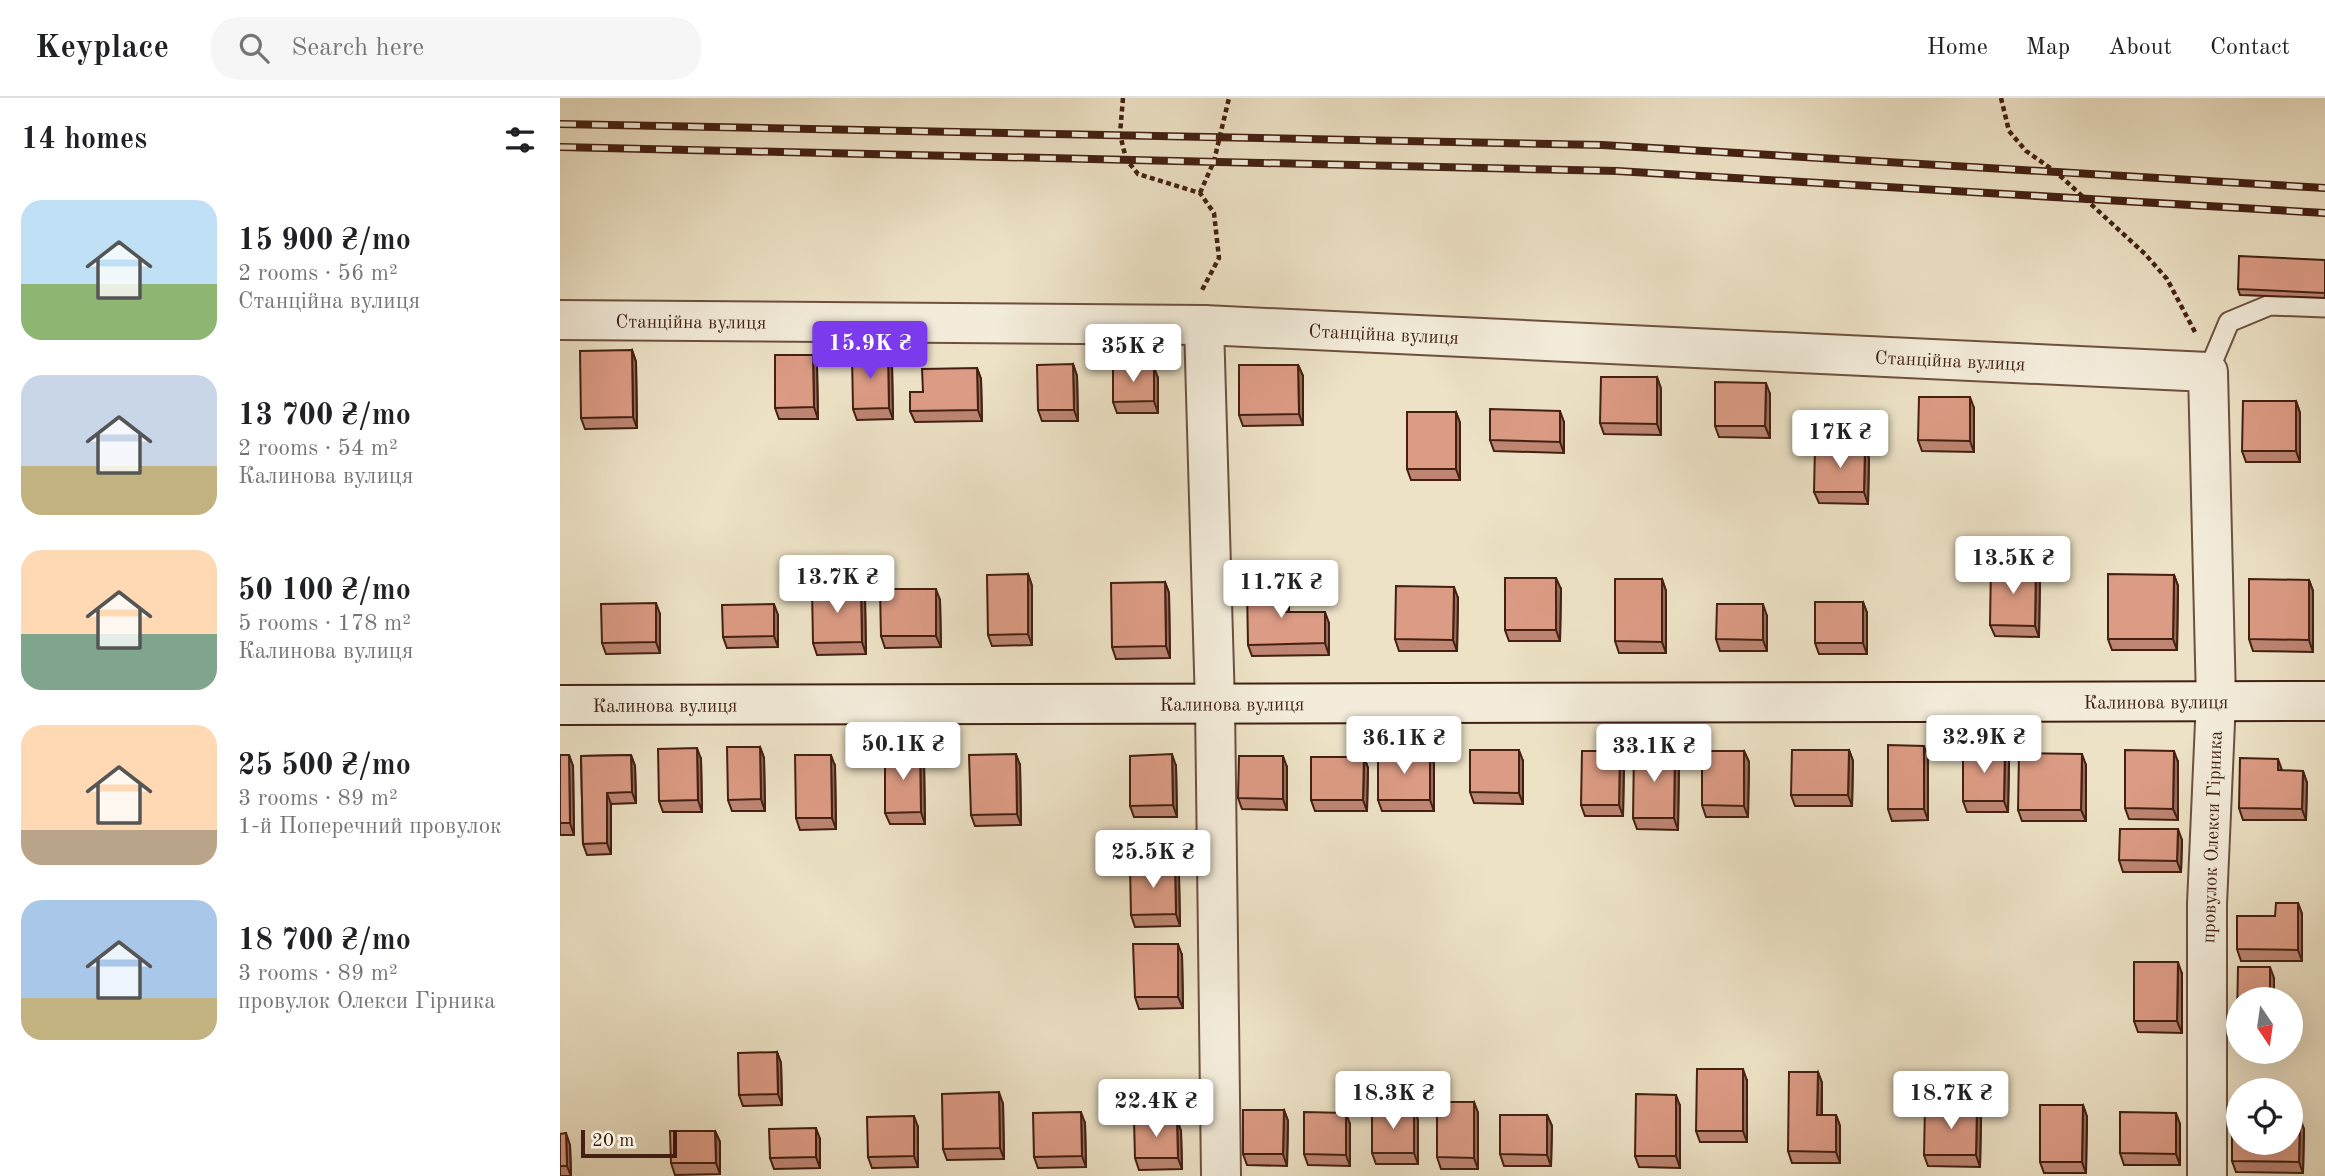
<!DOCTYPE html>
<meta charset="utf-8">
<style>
body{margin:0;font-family:"Old Standard TT",serif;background:#f6f6f6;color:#202124;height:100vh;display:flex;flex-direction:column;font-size:26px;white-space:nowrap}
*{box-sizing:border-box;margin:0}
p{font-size:23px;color:#757577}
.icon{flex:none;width:38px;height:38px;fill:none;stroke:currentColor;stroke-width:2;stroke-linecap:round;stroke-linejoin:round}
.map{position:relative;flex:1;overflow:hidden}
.sheet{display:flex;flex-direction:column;background:#fff;width:560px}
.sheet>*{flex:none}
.needle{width:46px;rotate:167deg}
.fabs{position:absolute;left:1666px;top:889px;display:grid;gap:14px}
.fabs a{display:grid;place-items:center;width:77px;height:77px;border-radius:50%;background:#fff;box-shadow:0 7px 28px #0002;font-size:35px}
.scale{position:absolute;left:21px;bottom:18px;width:96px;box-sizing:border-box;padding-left:7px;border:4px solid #432012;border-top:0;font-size:19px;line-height:24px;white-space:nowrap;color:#432012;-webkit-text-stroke:5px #f3ecda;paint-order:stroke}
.price{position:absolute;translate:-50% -60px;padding:0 16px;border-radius:7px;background:#fff;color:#222;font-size:23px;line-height:46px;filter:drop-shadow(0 2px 4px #0008)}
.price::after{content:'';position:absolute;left:50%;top:42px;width:21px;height:16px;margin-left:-10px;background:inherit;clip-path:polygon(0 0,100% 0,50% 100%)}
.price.active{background:#7c3aed;color:#fff}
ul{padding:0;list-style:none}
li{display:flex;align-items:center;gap:21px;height:175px;padding:0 21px}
li span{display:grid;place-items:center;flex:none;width:196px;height:140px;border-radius:21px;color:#555}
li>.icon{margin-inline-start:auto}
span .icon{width:84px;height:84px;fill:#fffc;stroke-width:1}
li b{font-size:30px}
h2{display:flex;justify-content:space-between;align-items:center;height:84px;padding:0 21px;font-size:30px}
header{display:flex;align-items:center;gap:42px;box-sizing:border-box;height:98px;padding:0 35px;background:#fff;border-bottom:2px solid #e0e0e0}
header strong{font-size:33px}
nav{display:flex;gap:38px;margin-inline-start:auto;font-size:24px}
.search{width:490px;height:63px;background:#f6f6f6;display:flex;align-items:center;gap:18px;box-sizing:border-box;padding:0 24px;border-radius:28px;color:#757577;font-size:26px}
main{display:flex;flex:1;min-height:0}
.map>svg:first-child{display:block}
</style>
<header>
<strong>Keyplace</strong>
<div class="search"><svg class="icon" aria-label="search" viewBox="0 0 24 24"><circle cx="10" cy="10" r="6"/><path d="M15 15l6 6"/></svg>Search here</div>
<nav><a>Home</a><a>Map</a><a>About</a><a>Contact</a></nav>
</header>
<main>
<section class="sheet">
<h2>14 homes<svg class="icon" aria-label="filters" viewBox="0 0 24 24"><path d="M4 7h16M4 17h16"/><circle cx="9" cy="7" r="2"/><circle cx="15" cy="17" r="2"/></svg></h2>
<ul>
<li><span style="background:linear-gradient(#bfe0f5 60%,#8fb573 0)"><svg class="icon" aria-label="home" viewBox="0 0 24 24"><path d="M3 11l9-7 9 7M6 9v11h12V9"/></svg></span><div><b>15 900 ₴/mo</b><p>2 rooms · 56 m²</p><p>Станційна вулиця</p></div></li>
<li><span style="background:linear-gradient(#c9d6e8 65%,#c2b280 0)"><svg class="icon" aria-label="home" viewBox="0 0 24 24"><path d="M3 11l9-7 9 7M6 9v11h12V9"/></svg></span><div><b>13 700 ₴/mo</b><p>2 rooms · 54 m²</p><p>Калинова вулиця</p></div></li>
<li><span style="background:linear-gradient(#ffd9b3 60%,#7fa58c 0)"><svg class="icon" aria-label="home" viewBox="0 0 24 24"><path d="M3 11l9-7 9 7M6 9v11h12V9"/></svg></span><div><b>50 100 ₴/mo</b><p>5 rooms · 178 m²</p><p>Калинова вулиця</p></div></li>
<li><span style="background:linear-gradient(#ffd9b3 75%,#b9a48a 0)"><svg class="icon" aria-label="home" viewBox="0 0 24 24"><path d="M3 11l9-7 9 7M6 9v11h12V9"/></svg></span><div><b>25 500 ₴/mo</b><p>3 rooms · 89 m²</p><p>1-й Поперечний провулок</p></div></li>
<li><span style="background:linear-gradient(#a9c7e8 70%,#c2b280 0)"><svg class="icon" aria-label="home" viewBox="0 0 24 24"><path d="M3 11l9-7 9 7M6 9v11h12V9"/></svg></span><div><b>18 700 ₴/mo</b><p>3 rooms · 89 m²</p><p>провулок Олекси Гірника</p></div></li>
</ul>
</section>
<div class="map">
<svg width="1765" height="1078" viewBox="0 0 1765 1078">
<rect width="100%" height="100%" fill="#ede2c6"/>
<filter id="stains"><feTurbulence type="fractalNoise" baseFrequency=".00286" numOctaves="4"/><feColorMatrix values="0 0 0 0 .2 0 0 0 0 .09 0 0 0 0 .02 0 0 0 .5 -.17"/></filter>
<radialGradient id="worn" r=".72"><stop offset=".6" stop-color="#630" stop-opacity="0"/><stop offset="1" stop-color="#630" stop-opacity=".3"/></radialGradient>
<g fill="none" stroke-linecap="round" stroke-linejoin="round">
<defs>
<path id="lane" d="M1648,274L1669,224L1710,207L1765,209"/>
<g id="street">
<path id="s1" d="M0,222L644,227L1648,274L1656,602L1647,806V1078"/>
<path d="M644,227L655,607L661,1078"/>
</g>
<g id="secondary">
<path id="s2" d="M0,607L1765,603"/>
</g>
</defs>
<!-- lane casing -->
<use href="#lane" stroke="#6e503f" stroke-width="23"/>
<!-- street casing -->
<use href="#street" stroke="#6e503f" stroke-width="42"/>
<!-- secondary casing -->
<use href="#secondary" stroke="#432012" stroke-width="42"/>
<!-- path -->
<path stroke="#432012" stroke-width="4.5" stroke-dasharray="5 3.5" stroke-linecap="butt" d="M563,0L560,36L566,61L578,76L640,95L654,115L659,160L642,192
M1441,0L1449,33L1466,53L1496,74L1585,156L1607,181L1636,236
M640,95L654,63L669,0"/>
<!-- lane -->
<use href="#lane" stroke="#f3ecda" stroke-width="19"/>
<!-- street -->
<use href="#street" stroke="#f3ecda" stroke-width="38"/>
<!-- secondary -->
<use href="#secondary" stroke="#f3ecda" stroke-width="38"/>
<defs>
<path id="rail" d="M0,26L1042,47L1765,90
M0,49L1057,73L1765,115"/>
</defs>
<!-- rail casing -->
<use href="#rail" stroke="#432012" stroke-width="8"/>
<!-- rail -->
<use href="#rail" stroke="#f3ecda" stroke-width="5" stroke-dasharray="16" stroke-linecap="butt"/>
</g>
<!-- wall -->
<path fill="#bd8572" stroke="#432012" stroke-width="2" d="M1765,162V200L1680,197L1678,191Z
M72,252L76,264L77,330L25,331L21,320Z
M328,255L332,267L333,321L297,322L293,311Z
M253,257L257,268L258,321H219L215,310Z
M513,266L517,278L518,323H482L478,312Z
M738,267L743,278V327L683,328L679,317Z
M417,270L421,281L422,323L355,324L350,313L363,294Z
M1097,279L1101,291V337L1044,336L1040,325Z
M598,280V315H557L553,304Z
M1210,296V340L1159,339L1155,328Z
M1736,303L1740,315V364H1686L1682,353Z
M1414,310V354L1362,353L1358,342Z
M896,314L900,325V382H851L847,371Z
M1004,324V355L934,353L930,342Z
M1309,360L1308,406L1259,405L1254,394Z
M1476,468L1480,479L1479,539L1435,538L1430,527Z
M468,476L472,488V547L432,548L428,537Z
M1614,477L1618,488L1617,552H1552L1548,541Z
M1102,481L1106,493V555H1059L1055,543Z
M1749,482L1753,493V554L1693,553L1689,541Z
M605,484L609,495L610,560L556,561L552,549Z
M301,489L305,500L306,556L257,557L253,545Z
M725,489L729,501V514L769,525V557L692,558L688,547Z
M1001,491L1000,543H949L945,532Z
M898,500L897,553H839L835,541Z
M380,502L381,549L325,550L321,538Z
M1303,504L1307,515V556H1259L1255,545Z
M100,516V555L46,556L42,545Z
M218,517V549L167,550L163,539Z
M1207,518V553H1160L1156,541Z
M200,649L204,660L205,713H172L168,702Z
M1115,652L1119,663L1118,732L1077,731L1073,720Z
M1289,652L1293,663L1292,708H1235L1231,697Z
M1184,653L1189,664L1188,719H1146L1142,707Z
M0,657H9L13,668L14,737H0Z
M71,657L75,668L76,705L51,706V756L27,757L23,746L21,658Z
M804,659L808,670L807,713H755L751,702Z
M1368,659V722L1332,723L1328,711Z
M141,661L142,714H103L99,703Z
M1449,662L1448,714H1407L1403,703Z
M963,663V706L914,705L910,694Z
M364,664L365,726H330L325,715Z
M1618,664V722L1569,721L1565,710Z
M1064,665L1063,718H1025L1021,707Z
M874,666V713H822L818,702Z
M460,667L461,727L415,728L411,717Z
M1526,667V723H1462L1458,712Z
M275,668L276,731L240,732L236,720Z
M616,668L617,719H574L570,708Z
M727,669V712L682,711L678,700Z
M1722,673H1743L1747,685L1746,722H1683L1679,710Z
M1622,742L1621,774H1563L1559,762Z
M615,766L619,778L620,828L575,829L571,817Z
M1738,805L1742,816V863H1681L1677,851L1715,818Z
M622,857L623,910L579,911L575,899Z
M1622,876V935L1578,934L1574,923Z
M217,954L221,965L222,1007L183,1008L179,997Z
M1258,974L1262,985V1017H1276L1280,1028V1065H1232L1228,1053Z
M1187,983V1044H1140L1136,1033Z
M914,1004L918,1015V1071H881L877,1059Z
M443,1006L444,1061L387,1062L383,1051Z
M1523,1007L1527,1019L1526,1075H1484L1480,1064Z
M1120,1008V1070L1079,1069L1075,1058Z
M1417,1009L1421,1021L1420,1069L1368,1068L1364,1057Z
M854,1011L858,1022V1066H816L812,1055Z
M724,1012L728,1023L727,1068L687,1067L683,1056Z
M987,1017L992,1028L991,1068H944L940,1056Z
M617,1022L621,1033L622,1071L579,1072L575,1060Z
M525,1025L526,1069L478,1070L474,1059Z
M790,1026V1068L748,1067L744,1056Z
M1620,1026V1067H1564L1560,1055Z
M358,1029V1069L312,1070L308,1059Z
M1744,1031L1743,1075L1676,1074L1672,1063Z
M155,1033L160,1044V1076L115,1077L111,1065Z
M0,1036L10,1047L11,1078H0Z
M260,1041V1070L214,1071L210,1060Z"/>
<!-- shaded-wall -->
<path fill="#9a6c5c" stroke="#432012" stroke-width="2" d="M72,252L76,264L77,330L73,319Z
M328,255L332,267L333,321L329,310Z
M253,257L257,268L258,321L254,309Z
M513,266L517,278L518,323L514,312Z
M738,267L743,278V327L739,316Z
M594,269L598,280V315L594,303Z
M417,270L421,281L422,323L418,312Z
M1097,279L1101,291V337L1097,326Z
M1206,285L1210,296V340L1205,328Z
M1410,299L1414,310V354L1410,343Z
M1736,303L1740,315V364L1736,353Z
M1000,313L1004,324V355L1000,344Z
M896,314L900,325V382L896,371Z
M1305,349L1309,360L1308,406L1304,394Z
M1476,468L1480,479L1479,539L1475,528Z
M468,476L472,488V547L468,536Z
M1614,477L1618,488L1617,552L1613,541Z
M996,480L1001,491L1000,543L996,532Z
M1102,481L1106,493V555L1102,544Z
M1749,482L1753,493V554L1749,542Z
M605,484L609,495L610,560L606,548Z
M301,489L305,500L306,556L302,544Z
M725,489L729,501V526L725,514Z
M894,489L898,500L897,553L893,542Z
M376,491L380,502L381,549L376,538Z
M1303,504L1307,515V556L1303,545Z
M96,505L100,516V555L96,544Z
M214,506L218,517V549L214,538Z
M1203,506L1207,518V553L1203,542Z
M765,514L769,525V557L765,545Z
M1364,648L1368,659V722L1364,711Z
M200,649L204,660L205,713L201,701Z
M137,650L141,661L142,714L138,702Z
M1445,651L1449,662L1448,714L1444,703Z
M959,652L963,663V706L959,695Z
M1115,652L1119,663L1118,732L1114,720Z
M1289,652L1293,663L1292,708L1288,697Z
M360,653L364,664L365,726L361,714Z
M1060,653L1064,665L1063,718L1059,707Z
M1184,653L1189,664L1188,719L1184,708Z
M1614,653L1618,664V722L1613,711Z
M870,655L874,666V713L870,702Z
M456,656L460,667L461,727L457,716Z
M612,656L616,668L617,719L613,707Z
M1522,656L1526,667V723L1521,712Z
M9,657L13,668L14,737L10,725Z
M71,657L75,668L76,705L72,694Z
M271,657L275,668L276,731L272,720Z
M723,658L727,669V712L723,701Z
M804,659L808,670L807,713L803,702Z
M1718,661L1722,672H1718Z
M1743,673L1747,685L1746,722L1742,711Z
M47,695L51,706V756L47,745Z
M1618,731L1622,742L1621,774L1617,763Z
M615,766L619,778L620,828L616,816Z
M1738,805L1742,816V863L1738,852Z
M618,846L622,857L623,910L618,899Z
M1618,864L1622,876V935L1617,923Z
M1710,869L1714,880V901H1710Z
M217,954L221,965L222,1007L218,996Z
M1183,971L1187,983V1044L1183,1033Z
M1258,974L1262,985L1261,1028L1257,1017Z
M439,994L443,1006L444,1061L440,1050Z
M1116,997L1120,1008V1070L1116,1058Z
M914,1004L918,1015V1071L914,1060Z
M1523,1007L1527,1019L1526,1075L1522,1064Z
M1417,1009L1421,1021L1420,1069L1416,1057Z
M854,1011L858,1022V1066L854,1055Z
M724,1012L728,1023L727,1068L723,1056Z
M521,1014L525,1025L526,1069L522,1058Z
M786,1015L790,1026V1068L786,1057Z
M1616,1015L1620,1026V1067L1616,1056Z
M987,1017L992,1028L991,1068L987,1057Z
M1276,1017L1280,1028V1065L1276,1054Z
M354,1018L358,1029V1069L354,1058Z
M1740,1020L1744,1031L1743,1075L1739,1064Z
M617,1022L621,1033L622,1071L618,1060Z
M256,1030L260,1041V1070L256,1059Z
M155,1033L160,1044V1076L156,1065Z
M6,1035L10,1047L11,1078L7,1068Z"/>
<!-- building -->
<path fill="#dc9b84" stroke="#432012" stroke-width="2" d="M1679,158L1765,162V195L1678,191Z
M72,252L73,319L21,320L20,253Z
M328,255L329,310L293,311L292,256Z
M215,257H253L254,309L215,310Z
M513,266L514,312H478L477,267Z
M679,267H738L739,316L679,317Z
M553,269H594V303L553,304Z
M417,270L418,312L350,313V294H363L362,271Z
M1041,279H1097V326L1040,325Z
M1155,284L1206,285L1205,328H1155Z
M1359,299H1410V343L1358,342Z
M1683,303H1736V353H1682Z
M930,311L1000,313V344L930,342Z
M847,314H896V371H847Z
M1255,349H1305L1304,394H1254Z
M1431,467L1476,468L1475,528L1430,527Z
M468,476V536L428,537L427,477Z
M1548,476L1614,477L1613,541H1548Z
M945,480H996V532H945Z
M1055,481H1102V544L1055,543Z
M1689,481L1749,482V542L1689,541Z
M605,484L606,548L552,549L551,485Z
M836,488L894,489L893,542L835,541Z
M301,489L302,544L253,545L252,490Z
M725,489V514H765V545L688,547L687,490Z
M320,491H376V538H321Z
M1255,504H1303V545H1255Z
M96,505V544L42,545L41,506Z
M214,506V538L163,539L162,507Z
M1157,506H1203V542L1156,541Z
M1328,647L1364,648V711H1328Z
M167,649H200L201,701L168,702Z
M137,650L138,702L99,703L98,651Z
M1403,650L1445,651L1444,703H1403Z
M1074,651L1115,652L1114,720H1073Z
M910,652H959V695L910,694Z
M1232,652H1289L1288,697H1231Z
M1565,652L1614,653L1613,711L1565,710Z
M360,653L361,714L325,715V654Z
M1022,653H1060L1059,707H1021Z
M1142,653H1184V708L1142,707Z
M818,655H870V702H818Z
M1459,655L1522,656L1521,712H1458Z
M456,656L457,716L411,717L409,657Z
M612,656L613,707L570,708V658Z
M0,657H9L10,725H0Z
M71,657L72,694L47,695V745L23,746L21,658Z
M235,657H271L272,720H236Z
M679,658H723V701L678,700Z
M751,659H804L803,702H751Z
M1680,660L1718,661V672L1743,673L1742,711L1679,710Z
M1560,731H1618L1617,763L1559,762Z
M615,766L616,816L571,817L570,768Z
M1716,805H1738V852L1677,851V818H1715Z
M573,846H618V899H575Z
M1574,864H1618L1617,923H1574Z
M1678,869H1710V901H1678V919H1677Z
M217,954L218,996L179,997L178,955Z
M1137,971H1183V1033H1136Z
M1229,974H1258L1257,1017H1276V1054L1228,1053Z
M439,994L440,1050L383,1051L382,996Z
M1076,996L1116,997V1058H1075Z
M877,1004H914V1060L877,1059Z
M1480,1007H1523L1522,1064H1480Z
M1365,1009H1417L1416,1057H1364Z
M812,1010L854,1011V1055H812Z
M683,1012H724L723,1056H683Z
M521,1014L522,1058L474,1059L473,1015Z
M744,1014L786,1015V1057L744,1056Z
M1560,1014L1616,1015V1056L1560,1055Z
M940,1017H987V1057L940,1056Z
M354,1018V1058L308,1059L307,1019Z
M1672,1020H1678V1045H1731V1020H1740L1739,1064L1672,1063Z
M574,1022H617L618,1060H575Z
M256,1030V1059L210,1060L209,1031Z
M110,1033H155L156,1065H111Z
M6,1035L7,1068H0V1036Z"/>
<g text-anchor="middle" stroke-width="5" stroke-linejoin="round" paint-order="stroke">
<!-- street labels -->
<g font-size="19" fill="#432012" stroke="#f3ecda">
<text dy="7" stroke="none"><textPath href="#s1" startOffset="131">Станційна вулиця</textPath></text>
<text dy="7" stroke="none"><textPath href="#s1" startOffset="824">Станційна вулиця</textPath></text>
<text dy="7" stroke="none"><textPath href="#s1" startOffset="1391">Станційна вулиця</textPath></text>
<text dy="7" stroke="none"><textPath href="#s2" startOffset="1596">Калинова вулиця</textPath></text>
<text dy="7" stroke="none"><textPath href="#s2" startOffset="105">Калинова вулиця</textPath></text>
<text dy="7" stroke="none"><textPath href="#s2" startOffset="672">Калинова вулиця</textPath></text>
<text transform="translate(1651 739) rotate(-88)" y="7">провулок Олекси Гірника</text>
</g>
</g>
<rect width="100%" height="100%" filter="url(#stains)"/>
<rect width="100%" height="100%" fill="url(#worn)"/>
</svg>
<div class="fabs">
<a><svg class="needle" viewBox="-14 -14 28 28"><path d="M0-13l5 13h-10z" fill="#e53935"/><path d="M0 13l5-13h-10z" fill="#757577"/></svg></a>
<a><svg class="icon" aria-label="locate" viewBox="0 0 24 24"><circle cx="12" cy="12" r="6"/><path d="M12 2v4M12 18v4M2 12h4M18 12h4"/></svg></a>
</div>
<div class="scale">20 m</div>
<b class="price active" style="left:310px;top:283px">15.9K ₴</b>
<b class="price" style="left:573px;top:286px">35K ₴</b>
<b class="price" style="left:1280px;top:372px">17K ₴</b>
<b class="price" style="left:1453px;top:498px">13.5K ₴</b>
<b class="price" style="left:277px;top:517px">13.7K ₴</b>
<b class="price" style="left:721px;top:522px">11.7K ₴</b>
<b class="price" style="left:1424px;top:677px">32.9K ₴</b>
<b class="price" style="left:844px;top:678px">36.1K ₴</b>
<b class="price" style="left:343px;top:684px">50.1K ₴</b>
<b class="price" style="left:1094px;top:686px">33.1K ₴</b>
<b class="price" style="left:593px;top:792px">25.5K ₴</b>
<b class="price" style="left:833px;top:1033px">18.3K ₴</b>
<b class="price" style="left:1391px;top:1033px">18.7K ₴</b>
<b class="price" style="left:596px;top:1041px">22.4K ₴</b>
</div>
</main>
